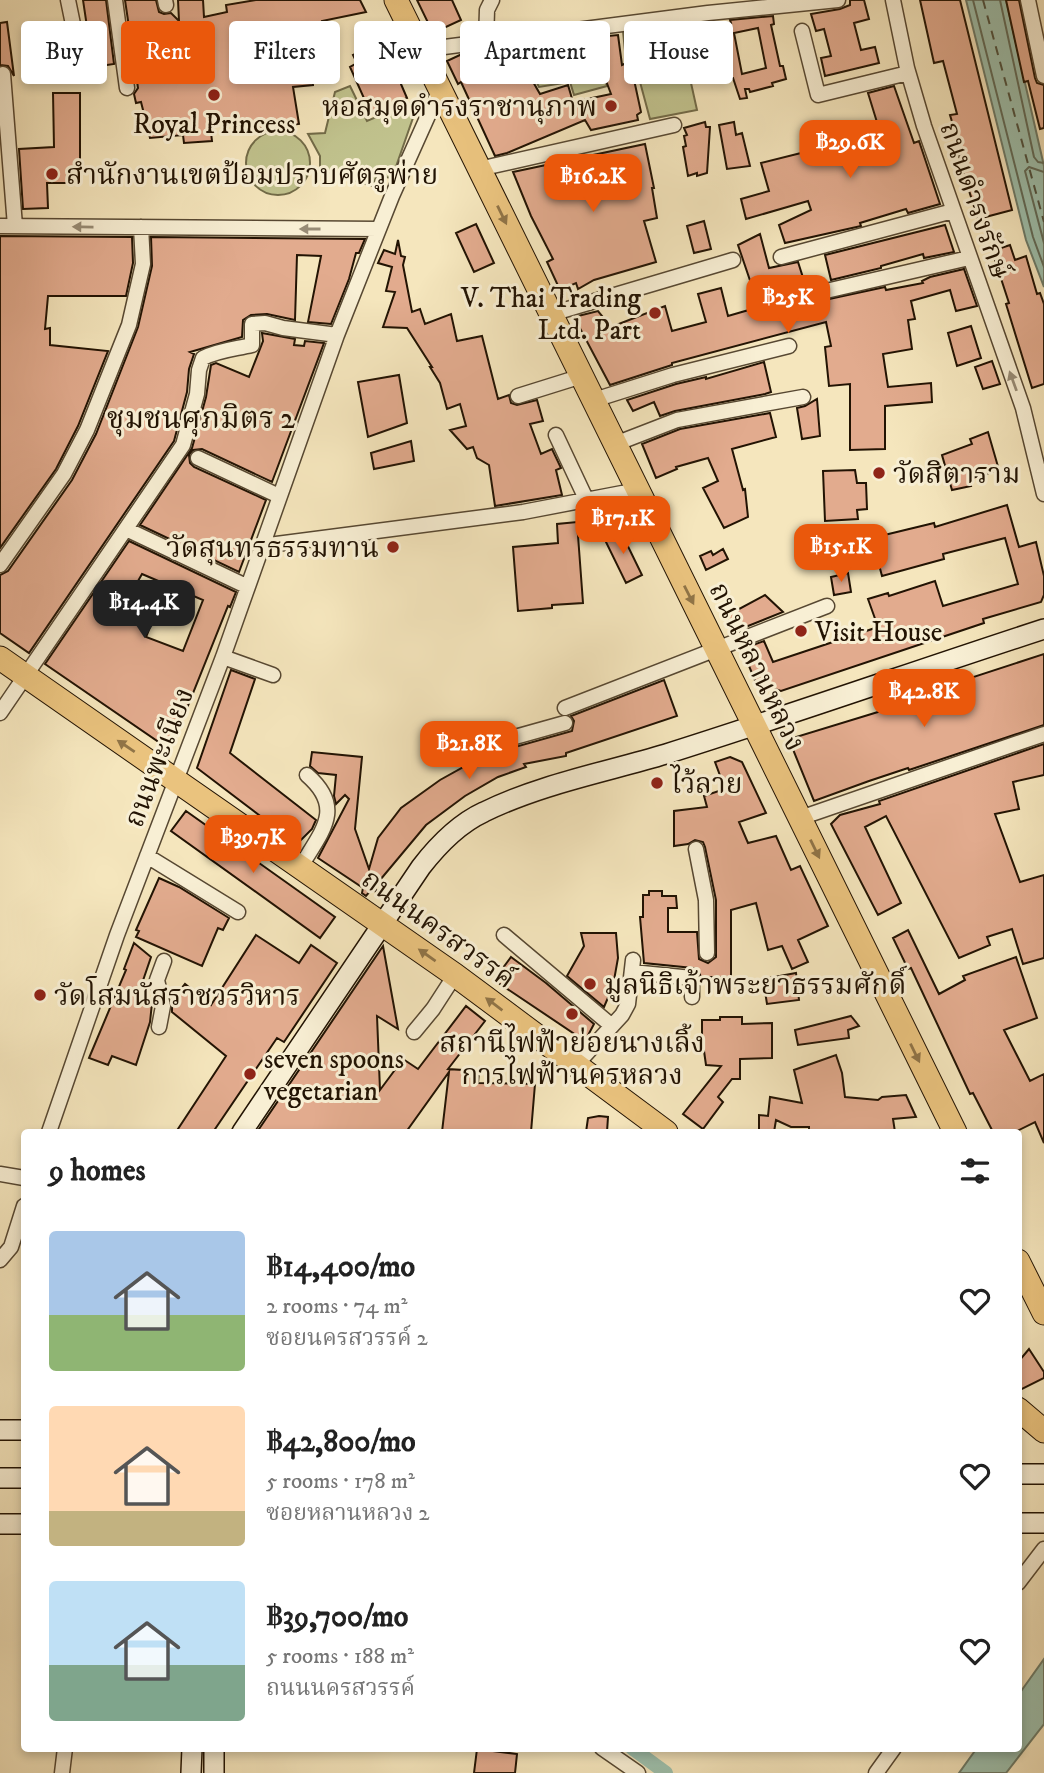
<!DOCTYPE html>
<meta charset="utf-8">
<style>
body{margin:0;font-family:"IM FELL DW Pica","Noto Serif Thai",serif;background:#f2f2f2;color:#222;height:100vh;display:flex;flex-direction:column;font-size:26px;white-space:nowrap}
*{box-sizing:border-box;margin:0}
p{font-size:23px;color:#767676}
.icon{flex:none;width:38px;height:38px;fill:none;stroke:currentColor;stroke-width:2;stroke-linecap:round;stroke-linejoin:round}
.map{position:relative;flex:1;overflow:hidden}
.side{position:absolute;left:21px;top:1129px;width:1001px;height:623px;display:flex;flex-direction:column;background:#fff;border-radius:7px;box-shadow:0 4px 10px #0003}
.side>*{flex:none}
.guide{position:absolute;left:21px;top:21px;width:1003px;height:63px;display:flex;gap:14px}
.price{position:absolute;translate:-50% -60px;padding:0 16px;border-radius:14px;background:#ea580c;color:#fff;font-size:23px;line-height:46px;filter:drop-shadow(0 2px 4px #0008)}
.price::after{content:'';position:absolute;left:50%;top:42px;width:21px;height:16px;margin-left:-10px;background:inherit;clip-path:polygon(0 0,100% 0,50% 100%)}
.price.active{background:#222;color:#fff}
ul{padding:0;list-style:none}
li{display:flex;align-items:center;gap:21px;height:175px;padding:0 28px}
li span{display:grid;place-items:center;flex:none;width:196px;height:140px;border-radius:7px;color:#555}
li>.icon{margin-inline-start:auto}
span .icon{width:84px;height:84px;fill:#fffc;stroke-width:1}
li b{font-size:30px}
h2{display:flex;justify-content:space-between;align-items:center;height:84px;padding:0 28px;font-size:30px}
.chip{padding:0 24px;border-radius:7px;background:#fff;box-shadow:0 4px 10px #0003;font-size:24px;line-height:63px}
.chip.active{background:#ea580c;color:#fff}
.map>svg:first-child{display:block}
</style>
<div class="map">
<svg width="1044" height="1773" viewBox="0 0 1044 1773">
<rect width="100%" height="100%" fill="#f5e6bd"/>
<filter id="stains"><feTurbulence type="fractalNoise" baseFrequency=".00286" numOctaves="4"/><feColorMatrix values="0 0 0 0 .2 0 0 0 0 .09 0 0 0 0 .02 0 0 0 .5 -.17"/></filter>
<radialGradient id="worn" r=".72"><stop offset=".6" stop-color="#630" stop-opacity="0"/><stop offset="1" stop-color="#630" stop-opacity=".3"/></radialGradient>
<!-- green -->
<path fill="#c1c38e" stroke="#726b48" stroke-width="2" d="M707,19L719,75L691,83L697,110L650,119L640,82L654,77L640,46L625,51L623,31L659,24L660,31L651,37L659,60L692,52L686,23Z
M586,30L607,86L574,95L570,82L539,87L524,59L534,48L533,38Z
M350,86L367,121L409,103L414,115L392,178L377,176L372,186L320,170V156L308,134L325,133L335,92Z
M246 163a32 32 0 1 1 64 0a32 32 0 1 1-64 0Z"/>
<!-- water -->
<path fill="#9dc0ad" stroke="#6c7b69" stroke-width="2" d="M966,0H1006L1044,166V287L1026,240Z
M1044,1659V1724L1006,1773H959L977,1748H1018L1019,1694Z"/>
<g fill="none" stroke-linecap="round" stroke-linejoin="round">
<!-- shore -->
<path stroke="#606a58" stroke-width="2" d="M973,0L1033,237L1044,267
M1000,0L1034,157L1038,162L1044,163
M1044,172L1029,167L1025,171L1044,243"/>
<!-- canal -->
<path stroke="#9dc0ad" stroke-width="14" d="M632,1748L666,1773"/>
<!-- ferry -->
<path stroke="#4d503e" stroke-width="2" stroke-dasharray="9 7" stroke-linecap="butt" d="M983,0L1044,222"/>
</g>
<!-- building -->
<path fill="#e2ab8e" stroke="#221303" stroke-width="2" fill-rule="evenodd" d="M83,0H106L114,64L93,67Z
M125,0H156L159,12L164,14L171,13L179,21L178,0H203L204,17L227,12L226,5L256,0H360L366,12L322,21L325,51H319L321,73L312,74L313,85L293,87L299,124L241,131L239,121L210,124L212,141L184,143L183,135L150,138L141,102L136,103L134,94L138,88Z
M417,0H452L461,20L433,33Z
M850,0H864L869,19L854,23L861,50L875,47L879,63L825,76L821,58L831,56L824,29L816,31L811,14L840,9L850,5Z
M920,0H960L1012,210L978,219L964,175L959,156L962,155L950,115L957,114L943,61L934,63Z
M1006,0H1019L1035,78L1037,83L1044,85V128L1040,129L1028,81L1024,82Z
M773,16L774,24L771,25L780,66H783L786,79L772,83L773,86L750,92L749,89H745L747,98L740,99L733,78H731L730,74L726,75L717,37L704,40L702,32L731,23L730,20ZM758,28L766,68L742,74L734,33Z
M7,22L14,76L8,66L0,65V23Z
M681,26L685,48L659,53L657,38L668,34L666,28Z
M379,33L407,98L371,114L350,67L357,63L353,55L366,49L362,41Z
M618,35L622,65L640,57L645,73L633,75L641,112L637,115L638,120L591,130L585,120L507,153L495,156L461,82L458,84L447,61L462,54L473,53L485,75L520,59L540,94L568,85L573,102L611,94L594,49L601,47L597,37Z
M894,86L914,143L919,141L940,204L908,213L906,209L860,223L861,226L785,243L779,225L811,210L808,201L746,219L741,199L769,191L761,163L817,149L820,162L884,145L868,93Z
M53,93H80V183H47L48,208L23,209L19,149L54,147Z
M705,122L706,127H710L707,173L697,176V173L688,176L683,147L686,146L684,136L687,135L684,128Z
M734,122L736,135L742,133L750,166L727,169L719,125Z
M645,144L654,188H652L657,218L644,221L656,262L594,280L578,289L576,283L560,290L547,262L553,259L531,216L513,172Z
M704,221L711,249L694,253L687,226Z
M476,224L494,263L474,272L456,233Z
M945,225L954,252L924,258L923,254L881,266V268L831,280L825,255Z
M760,234L769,268L798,262L806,287L804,297L811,303L885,287L886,290L923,283L922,281L930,277L964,269L977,306L956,311L950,290L911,301L915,319L908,320L912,349L883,354L888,387L931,383L932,402L885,406V449L850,450V384L829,386L825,347L831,346L826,322L672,363V365L610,385L574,317L598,311L611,327L665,306L672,331L706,322L698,294L721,288L728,316L759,307L738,245Z
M0,236L132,237L133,263L126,296H48L45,329L50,328V345L108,351L78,426L56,469L0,548Z
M151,237L365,239L359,253H356L349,279L331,324L308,322L321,256L297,255L295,320L267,314L251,315L243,320L242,337L190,352L194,354L189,369L187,392L174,441L29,653L0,633V575L8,571L72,480L96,434L138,327L152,266Z
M398,240L401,256L405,257L403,265L412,312L420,309L425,324L451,314L457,341L482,336L498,399L509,395L511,403L517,405L537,400L543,421L530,424L541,454L552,449L561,468L556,470L562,495L495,506L489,465L477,458L473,447L467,449L450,430L466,426L460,404L447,409L440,383L430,367H432L407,328L383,327L395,292L386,291L392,267L378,263L384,250L395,254Z
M1010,245L1015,260L1026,256L1037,294L1040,293L1044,304V384L1032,388L1006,304L1009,303L992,251Z
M971,326L981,358L957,366L948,333Z
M262,333L295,339L294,345L304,346L305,341L324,343L272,482L202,449L193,450L189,455L190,463L194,467L266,500L239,572L140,525L192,448L206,397L211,365L216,363L249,377L263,341Z
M992,361L1000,384L983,389L975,367Z
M764,362L771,392L765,394L675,411L660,416L654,402L633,411L627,400L676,384L706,377V379Z
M399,375L407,423L368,437L358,382Z
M817,399L820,436L802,439L797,408L805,406Z
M770,413L776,437L732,449L743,490L745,489L748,517L724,528L703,488L718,481L708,458L676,467L677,469L656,478L642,444L680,429Z
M988,432L999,470L969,479L971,486L952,490L942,455L972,444L970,439Z
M411,441L414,461L374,469L371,453Z
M855,470L857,483H866L867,509L857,510L858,519L825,521L823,471Z
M1007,505L1019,547L1036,542L1044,576V595L1041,602L983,619L984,623L781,691L756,683L742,649L764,641L773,662L878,627L868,599L888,593L889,596L935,581L943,606L1018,584L1005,538L943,554L944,559L882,576L872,538L934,523L935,527Z
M577,522L583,603L552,605V608L518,611L513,547L558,543L557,524Z
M620,530L642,575L626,583L604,538Z
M129,541L236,592L230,607L228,606L173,743L166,747L45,664ZM142,574L203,600L183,651L146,637L157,610L130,595Z
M723,549L728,559L706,570L700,556L711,551L713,555Z
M848,573L851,592L834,595L831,577Z
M765,595L783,612L733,632L726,616Z
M1044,654V725L909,770L908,768L869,781L814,801L792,747L796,737L891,708L913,699L912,697Z
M231,670L255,679L230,753L316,820L312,829L297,844L197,768Z
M664,680L677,716L566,753V756L524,764L526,767L498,777L465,796L426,825L375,886L377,892L371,890L366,896L362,893L363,888L318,858L349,799L345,795L336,804L334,796L336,775L318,773L310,766L312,752L362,757L355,829L369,869L378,838L401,808L440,780L476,760L501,751L572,731L574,721L571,716Z
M1044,744V775L1013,782L1019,809L995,814L1020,882L1044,875V958L1023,964L1012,929L987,937L990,945L959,958L886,816L865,827L901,903L878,915L831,824L840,815L880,804L879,801Z
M730,757L742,762L766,813L739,822L748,843L776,836L791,870L800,866L828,926L798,940L808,962L792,969L782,946L768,950L756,903L731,910V977H701L698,970L693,968L644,963L640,917H643V895H649V891H662V896H676L677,908H668V932H697L699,959L708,963L716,957V900L705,847L703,842L695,840L688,844L674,846V811L707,807L704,796L725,789L715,762Z
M186,811L335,917L320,938L171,831Z
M159,878L179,887L229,918L223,930L218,928L202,966L136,937L139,931L136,930Z
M908,930L939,994L965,980L963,976L1016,957L1037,1018L1004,1030L1030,1081L1044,1074V1143L1035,1122L1015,1132H993L973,1093L970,1094L911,968L908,969L893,938Z
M581,933H616L618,958L613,986L604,1007L567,976L584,946Z
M256,935L299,963L311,945L337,963L284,1042L277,1038L213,1132H176L226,1056L172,1012V1000L185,984L211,1005Z
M134,943L151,957L137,998L152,1003L150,1022L136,1065L112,1056L108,1065L89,1058L126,970L124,969Z
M383,946L398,1029L377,1016L380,1090L403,1059L418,1069L466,1006L485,1021L448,1069L479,1071L478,1083L535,1084L531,1132H442L449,1072L406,1132H257Z
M511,957L546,983L594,1024L585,1041L494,980Z
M796,973L799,1000L767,1004L763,979Z
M851,1016L859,1026L848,1030L849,1038L798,1045L795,1030Z
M720,1017H742V1024L772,1023V1058L740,1059V1079H732L718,1097L723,1102L703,1129L683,1114L721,1066L706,1065L702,1037V1020H720Z
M836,1055L842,1073L845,1097L878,1100L882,1097L906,1095L916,1117L893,1119L895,1132H809V1127H791L776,1120L774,1132H759V1115L768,1116L770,1097L802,1103L794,1070Z
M599,1116L608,1117L607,1132H586L588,1118Z
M1029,1349L1044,1372V1378L1018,1391V1362Z
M477,1749L517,1754L515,1773H474Z"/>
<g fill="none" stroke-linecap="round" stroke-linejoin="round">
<defs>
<path id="minor" d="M68,0L83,73
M115,0L127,88
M165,0L166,5
M893,0L907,68L924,126L1023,408L1044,494
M1028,0L1044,76
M802,31L818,95L908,73
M486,41L487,10L492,0
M421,50L708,13L838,0
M3,74L15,226
M479,169L674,125
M0,226L378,229
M781,257L953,211
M813,294L969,258
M551,314L733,260
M518,396L582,376
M594,400L673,375L789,346
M556,435L587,501
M615,444L677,420L803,397
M198,458L279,496
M126,529L246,586
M261,546L523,512L638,490
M0,565L64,474L87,430L129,325L143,264L141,227
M223,657L273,675
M565,708L827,606
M0,713L183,445L197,394L199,370L203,358C219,350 235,349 252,345V324L265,323L283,328L337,335
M497,742L565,723
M800,818L1044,734
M696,849L706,900L707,953
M147,856L238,912
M301,866C322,831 345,808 307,775
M504,935L612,1026
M632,972L692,978V997
M159,1027L163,1006L157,980L164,961
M414,1032L433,1009L455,975
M575,1066L622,1015L628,1004L633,960
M49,1132L117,935L223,657L337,335L392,196L440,89
M0,1174L24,1178
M0,1260L11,1247L24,1206
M1018,1583L1044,1549
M602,1748L638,1773
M62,1773L65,1748
M876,1773L894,1748"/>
<path id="secondary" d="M242,1132L421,867C438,845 458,824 484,812C541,784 606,772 666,754C793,714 918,670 1044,629
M0,1430H24
M1018,1474H1044
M0,1478H24
M1018,1523H1044
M0,1524H24
M191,1773L192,1748
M214,1773V1748"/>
<path id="primary" d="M396,0L955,1132
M0,658L455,975L666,1132
M1018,1261L1044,1313
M1018,1409L1044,1431"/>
</defs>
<!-- minor casing -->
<use href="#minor" stroke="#574832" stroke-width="17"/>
<!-- secondary casing -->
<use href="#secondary" stroke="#221303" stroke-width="22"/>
<!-- primary casing -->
<use href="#primary" stroke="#221303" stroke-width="25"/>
<!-- minor -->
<use href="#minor" stroke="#f8efd4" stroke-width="14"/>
<!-- secondary -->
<use href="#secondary" stroke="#f8efd4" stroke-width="19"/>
<!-- primary -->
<use href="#primary" stroke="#eac37e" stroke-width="23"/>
</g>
<!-- one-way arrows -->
<defs><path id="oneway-solid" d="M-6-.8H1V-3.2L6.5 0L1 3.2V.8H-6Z" transform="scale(1.75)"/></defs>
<g fill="#907447">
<use href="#oneway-solid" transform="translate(502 215) rotate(64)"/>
<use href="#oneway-solid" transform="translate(689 595) rotate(63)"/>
<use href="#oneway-solid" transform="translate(126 746) rotate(-146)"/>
<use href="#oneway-solid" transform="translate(815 849) rotate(64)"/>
<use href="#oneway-solid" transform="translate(427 955) rotate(-145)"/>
<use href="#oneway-solid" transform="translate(494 1004) rotate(-143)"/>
<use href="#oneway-solid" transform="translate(915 1053) rotate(64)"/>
</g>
<g fill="#988c76">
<use href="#oneway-solid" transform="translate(83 227) rotate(-179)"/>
<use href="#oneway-solid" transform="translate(310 229) rotate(-180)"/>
<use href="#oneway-solid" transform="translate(1013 381) rotate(-110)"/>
</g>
<!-- markers -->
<g fill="#8f2418" stroke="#f8efd4" stroke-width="2.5">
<circle cx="214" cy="95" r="7"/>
<circle cx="611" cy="106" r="7"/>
<circle cx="52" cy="174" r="7"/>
<circle cx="655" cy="313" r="7"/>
<circle cx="879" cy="473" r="7"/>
<circle cx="393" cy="547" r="7"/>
<circle cx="801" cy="631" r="7"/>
<circle cx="657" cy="783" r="7"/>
<circle cx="590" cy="984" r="7"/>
<circle cx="40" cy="995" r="7"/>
<circle cx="572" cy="1014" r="7"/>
<circle cx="250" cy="1074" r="7"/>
</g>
<g text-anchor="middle" stroke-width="6" stroke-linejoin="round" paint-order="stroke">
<!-- poi labels -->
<g font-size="28" fill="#221303" stroke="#f8efd4" text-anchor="start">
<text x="597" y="116" text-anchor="end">หอสมุดดำรงราชานุภาพ</text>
<text x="214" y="133" text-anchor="middle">Royal Princess</text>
<text x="66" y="184">สำนักงานเขตป้อมปราบศัตรูพ่าย</text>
<text x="641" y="307" text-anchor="end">V. Thai Trading<tspan x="641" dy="32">Ltd. Part</tspan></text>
<text x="893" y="483">วัดสิตาราม</text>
<text x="379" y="557" text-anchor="end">วัดสุนทรธรรมทาน</text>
<text x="815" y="641">Visit House</text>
<text x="671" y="793">ไว้ลาย</text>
<text x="604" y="994">มูลนิธิเจ้าพระยาธรรมศักดิ์</text>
<text x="54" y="1005">วัดโสมนัสราชวรวิหาร</text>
<text x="572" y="1052" text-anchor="middle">สถานีไฟฟ้าย่อยนางเลิ้ง<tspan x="572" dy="32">การไฟฟ้านครหลวง</tspan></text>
<text x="264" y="1068">seven spoons<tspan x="264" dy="32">vegetarian</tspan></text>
</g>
<!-- street labels -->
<g font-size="28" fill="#221303" stroke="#f8efd4">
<text transform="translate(976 200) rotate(71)" y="10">ถนนดำรงรักษ์</text>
<text transform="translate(758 666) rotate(64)" y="10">ถนนหลานหลวง</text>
<text transform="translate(158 757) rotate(-69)" y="10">ถนนพะเนียง</text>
<text transform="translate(439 928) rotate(36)" y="10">ถนนนครสวรรค์</text>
</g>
<!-- neighbourhood labels -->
<g font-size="30" fill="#221303" stroke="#f8efd4">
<text x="201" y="428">ชุมชนศุภมิตร 2</text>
</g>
</g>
<rect width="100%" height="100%" filter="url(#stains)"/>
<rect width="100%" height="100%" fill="url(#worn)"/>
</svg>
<b class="price" style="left:850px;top:180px">฿29.6K</b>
<b class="price" style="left:593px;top:214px">฿16.2K</b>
<b class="price" style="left:788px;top:335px">฿25K</b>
<b class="price" style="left:623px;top:556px">฿17.1K</b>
<b class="price" style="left:841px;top:584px">฿15.1K</b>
<b class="price active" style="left:144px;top:640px">฿14.4K</b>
<b class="price" style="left:924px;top:729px">฿42.8K</b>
<b class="price" style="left:469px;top:781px">฿21.8K</b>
<b class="price" style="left:253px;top:875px">฿39.7K</b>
<div class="guide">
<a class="chip">Buy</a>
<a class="chip active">Rent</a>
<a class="chip">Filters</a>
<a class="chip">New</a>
<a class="chip">Apartment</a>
<a class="chip">House</a>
</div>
<section class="side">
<h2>9 homes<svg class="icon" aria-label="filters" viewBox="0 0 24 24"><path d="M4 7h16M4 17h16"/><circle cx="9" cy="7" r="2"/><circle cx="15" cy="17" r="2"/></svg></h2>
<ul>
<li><span style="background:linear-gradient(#a9c7e8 60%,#8fb573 0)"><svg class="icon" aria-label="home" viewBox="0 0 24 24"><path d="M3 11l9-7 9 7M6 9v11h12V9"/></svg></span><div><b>฿14,400/mo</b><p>2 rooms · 74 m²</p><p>ซอยนครสวรรค์ 2</p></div><svg class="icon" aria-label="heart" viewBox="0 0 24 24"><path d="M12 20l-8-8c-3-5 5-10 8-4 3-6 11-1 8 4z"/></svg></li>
<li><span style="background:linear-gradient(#ffd9b3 75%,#c2b280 0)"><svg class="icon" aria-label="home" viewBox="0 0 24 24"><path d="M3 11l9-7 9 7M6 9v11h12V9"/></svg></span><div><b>฿42,800/mo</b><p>5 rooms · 178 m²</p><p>ซอยหลานหลวง 2</p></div><svg class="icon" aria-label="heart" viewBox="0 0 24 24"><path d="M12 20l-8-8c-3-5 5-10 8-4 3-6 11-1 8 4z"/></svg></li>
<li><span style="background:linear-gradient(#bfe0f5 60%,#7fa58c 0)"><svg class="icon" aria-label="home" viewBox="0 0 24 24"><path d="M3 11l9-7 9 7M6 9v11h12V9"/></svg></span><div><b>฿39,700/mo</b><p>5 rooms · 188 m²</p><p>ถนนนครสวรรค์</p></div><svg class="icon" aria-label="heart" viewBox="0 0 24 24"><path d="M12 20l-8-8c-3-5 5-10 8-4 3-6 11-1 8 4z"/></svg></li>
</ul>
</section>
</div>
